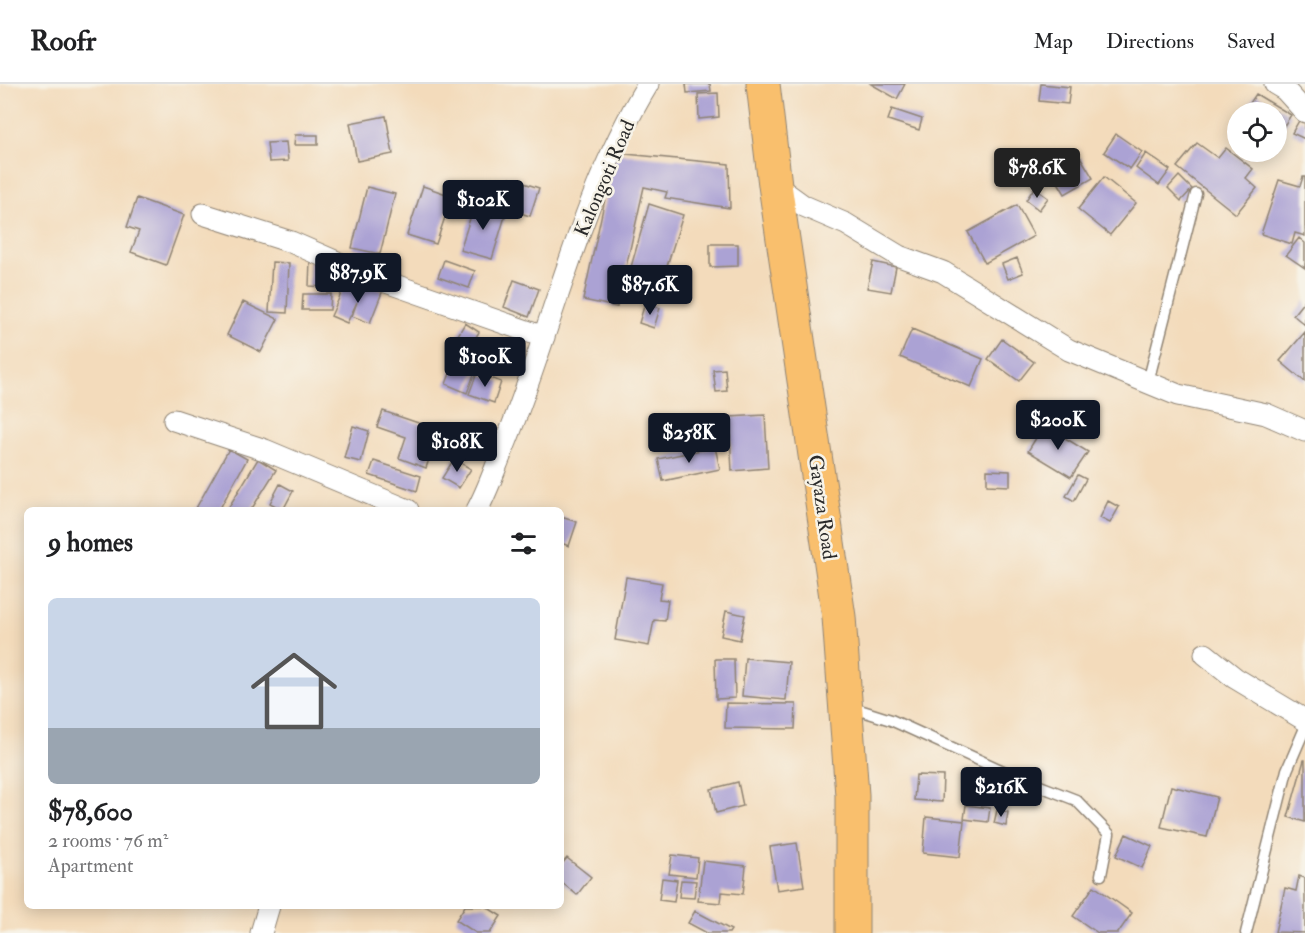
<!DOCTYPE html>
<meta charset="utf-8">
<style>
body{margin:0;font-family:"IM FELL Double Pica",serif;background:#f6f6f6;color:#202124;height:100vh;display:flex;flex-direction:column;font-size:22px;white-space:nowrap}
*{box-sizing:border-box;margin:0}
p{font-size:20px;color:#757577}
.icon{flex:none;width:33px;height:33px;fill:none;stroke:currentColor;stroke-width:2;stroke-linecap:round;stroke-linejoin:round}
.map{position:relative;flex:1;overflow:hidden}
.drawer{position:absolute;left:24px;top:423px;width:540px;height:402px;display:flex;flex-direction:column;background:#fff;border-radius:9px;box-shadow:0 3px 15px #0003}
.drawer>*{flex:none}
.tools{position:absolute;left:1227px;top:18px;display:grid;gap:12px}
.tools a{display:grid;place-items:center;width:60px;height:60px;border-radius:50%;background:#fff;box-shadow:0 3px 15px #0003;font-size:30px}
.price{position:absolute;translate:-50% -51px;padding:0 14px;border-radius:6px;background:#111827;color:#fff;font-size:20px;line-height:39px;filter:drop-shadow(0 2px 3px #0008)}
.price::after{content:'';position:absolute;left:50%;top:36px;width:18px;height:14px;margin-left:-9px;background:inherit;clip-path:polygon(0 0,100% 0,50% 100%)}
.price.current{background:#222;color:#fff}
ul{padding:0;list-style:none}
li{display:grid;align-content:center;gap:12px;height:318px;padding:0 24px}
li+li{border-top:2px solid #e0e0e0}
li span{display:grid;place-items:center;height:186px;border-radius:9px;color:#555}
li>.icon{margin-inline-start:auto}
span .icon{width:108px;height:108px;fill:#fffc;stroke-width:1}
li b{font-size:26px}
h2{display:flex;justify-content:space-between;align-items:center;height:72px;padding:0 24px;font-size:26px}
header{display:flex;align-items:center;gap:36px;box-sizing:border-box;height:84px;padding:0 30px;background:#fff;border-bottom:2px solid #e0e0e0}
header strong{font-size:28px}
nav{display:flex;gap:33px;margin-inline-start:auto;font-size:21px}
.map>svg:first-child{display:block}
</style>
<header>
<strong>Roofr</strong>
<nav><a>Map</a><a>Directions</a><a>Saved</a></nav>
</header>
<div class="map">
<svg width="1305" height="849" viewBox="0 0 1305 849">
<rect width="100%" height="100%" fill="#f7f3e8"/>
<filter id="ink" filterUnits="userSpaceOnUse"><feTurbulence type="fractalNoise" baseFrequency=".0167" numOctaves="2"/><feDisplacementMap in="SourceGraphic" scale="12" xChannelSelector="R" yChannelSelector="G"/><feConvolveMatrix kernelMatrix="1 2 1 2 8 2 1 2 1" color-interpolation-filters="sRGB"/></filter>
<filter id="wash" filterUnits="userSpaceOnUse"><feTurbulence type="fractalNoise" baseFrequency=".008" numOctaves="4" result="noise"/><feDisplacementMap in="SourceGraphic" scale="24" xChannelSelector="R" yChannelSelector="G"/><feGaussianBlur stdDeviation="1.35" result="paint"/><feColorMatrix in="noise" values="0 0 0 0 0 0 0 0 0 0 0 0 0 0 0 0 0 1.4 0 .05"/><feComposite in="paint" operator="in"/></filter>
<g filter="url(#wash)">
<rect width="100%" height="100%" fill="#f3dbbb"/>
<g id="blocks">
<!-- building -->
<path fill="#aba2d4" d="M686,0H710L711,7L687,9Z
M871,0H905L897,15Z
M1041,0L1070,3L1068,20L1039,17Z
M718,9L719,33L699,35L698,10Z
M1256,10L1291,31L1276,54V28H1244Z
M892,25L922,35L919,46L888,36Z
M386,32L393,70L357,77L350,39Z
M1300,35L1305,38V55L1292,49Z
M1116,50L1142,68L1130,85L1104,68Z
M295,51H318V61H294Z
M286,58L288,77L269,78L267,59Z
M1197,59L1218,74L1226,64L1253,85L1246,94L1257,104L1236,130L1177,83Z
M615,69L729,80L730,124L665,114L667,108L644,103L617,223L583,216Z
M1146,69L1170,86L1159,101L1136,84Z
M1081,74L1093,94L1065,110L1053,90Z
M1179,92L1192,105L1181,117L1168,104Z
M1104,93L1136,119L1110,151L1078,125Z
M1303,93H1305V152L1295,149L1292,160L1261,150L1279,96L1300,102Z
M509,94L539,104L530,132L500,123Z
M423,102L452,112L436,160L407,151Z
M367,103L395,110L380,170L352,164Z
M1034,104L1048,114L1039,126L1026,116Z
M137,114L184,131L166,181L131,168L139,147L127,143Z
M475,119L506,129L492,175L460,166Z
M649,120L683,131L657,214L625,204Z
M1017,121L1034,152L985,179L968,148Z
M1299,154L1305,159V184L1286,171Z
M710,160H738V182L710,183Z
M1017,174L1023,189L1008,195L1002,180Z
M310,176L325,177V203L309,202Z
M444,176L475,187L469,204L438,193Z
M272,178L289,179L287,229L269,228Z
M873,178L896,183L891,208L867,204Z
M514,196L539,205L529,233L504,223Z
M365,199L383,206L370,239L352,232L357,218L347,239L331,232L344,203L361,210Z
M303,210H331L330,226H302Z
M1305,216V241L1293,231Z
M243,218L278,235L261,268L227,251Z
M645,219L660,224L654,244L639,239Z
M465,239L479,248L468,267L454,258Z
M912,245L983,275L971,303L900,273Z
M1305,248V298L1280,277Z
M1002,255L1034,278L1019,297L988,275Z
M454,279L475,288L467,309L446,300Z
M725,285L727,307L716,308L713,286Z
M477,289L501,298L494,319L469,310Z
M383,327L439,346L426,384L399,374L406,353L377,343Z
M765,331L768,384L732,387L729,333Z
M1044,341L1088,368L1071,393L1028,367Z
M353,342L369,347L361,378L344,374Z
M715,363L720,385L663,397L658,375Z
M229,365L247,375L219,426H195Z
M258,375L276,386L251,426H227Z
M454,375L471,385L459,404L442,394Z
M374,377L421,392L417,407L369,391Z
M987,386L1010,387V402L987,401Z
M1078,391L1086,395L1074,417L1066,412Z
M280,400L293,407L283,426L270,419Z
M1108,417L1119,423L1110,439L1100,434Z
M561,433L577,438L569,462L561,459Z
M626,493L662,499L659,515L668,516L665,537L654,536L649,562L615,556Z
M726,527L745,531L740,556L721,552Z
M745,574L789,578L786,616L742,612Z
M715,575H734L735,614L716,615Z
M726,619L796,620L795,645L725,644Z
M1304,676H1305V738L1288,733Z
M916,691L943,692L942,718L914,716Z
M738,698L743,722L716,729L711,705Z
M1171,702L1217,713L1207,753L1161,743Z
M966,721L990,724L988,738L964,735Z
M997,726L1008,728L1006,742L994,739Z
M926,733L964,737L960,773L923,769Z
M1126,750L1152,762L1142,784L1116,772Z
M797,759L804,802L777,806L770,763Z
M672,771L698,774L696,793L669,790Z
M567,774L591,793L577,811L561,798V781Z
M703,777L746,782L743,810L722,808L721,819L698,817Z
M1299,792L1305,794V849L1275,848L1285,804L1296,807Z
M662,794L677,796L674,818L659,816Z
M681,796L696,797L694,814L679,813Z
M1094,802L1132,829L1118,849H1098L1073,832Z
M465,822H485L501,832L490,849H476L456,836Z
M695,827L731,846L729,849H707L688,839Z"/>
</g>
</g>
<g filter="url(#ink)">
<use href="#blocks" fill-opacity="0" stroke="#8f8373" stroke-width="1.5"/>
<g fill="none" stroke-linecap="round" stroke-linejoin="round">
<defs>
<path id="lane" d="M1148,298L1196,110
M850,623L891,636L1014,692L1076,716L1109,750L1101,791
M1246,849L1287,686L1305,644"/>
<path id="street" d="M1275,0L1285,6L1305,28
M775,101L804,122L846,140L899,172L943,188L1069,266L1178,311L1266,330L1305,347
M203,130L291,158L369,192L544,253
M174,336L265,366L408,426
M477,426C488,406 495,384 504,363C553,243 580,112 648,0
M1205,570L1235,594L1305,636
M261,849L269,822"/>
<path id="primary" d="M763,0L775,101L839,533L852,711V849"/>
</defs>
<!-- lane casing -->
<use href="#lane" stroke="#8f8373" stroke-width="13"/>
<!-- street casing -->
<use href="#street" stroke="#8f8373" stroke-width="23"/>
<!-- primary casing -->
<use href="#primary" stroke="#8f8373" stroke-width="35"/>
<!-- lane -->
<use href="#lane" stroke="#fff" stroke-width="10"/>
<!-- street -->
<use href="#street" stroke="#fff" stroke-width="21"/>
<!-- primary -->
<use href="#primary" stroke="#f9bf6d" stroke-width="33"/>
</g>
</g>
<g text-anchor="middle" stroke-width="5" stroke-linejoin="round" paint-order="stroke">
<!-- street labels -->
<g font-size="20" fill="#2b2b2b" stroke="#f7f3e8">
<text transform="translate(604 94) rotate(-67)" y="7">Kalongoti Road</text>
<text transform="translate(823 423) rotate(82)" y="7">Gayaza Road</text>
</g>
</g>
</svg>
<div class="tools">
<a><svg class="icon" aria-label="locate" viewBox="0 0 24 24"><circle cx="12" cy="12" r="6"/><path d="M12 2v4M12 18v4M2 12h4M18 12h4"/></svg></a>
</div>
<b class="price current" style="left:1037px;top:115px">$78.6K</b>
<b class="price" style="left:483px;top:147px">$102K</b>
<b class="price" style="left:358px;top:220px">$87.9K</b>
<b class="price" style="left:650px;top:232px">$87.6K</b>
<b class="price" style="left:485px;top:304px">$100K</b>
<b class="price" style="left:1058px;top:367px">$200K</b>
<b class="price" style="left:689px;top:380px">$258K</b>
<b class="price" style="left:457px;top:389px">$108K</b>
<b class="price" style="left:1001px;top:734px">$216K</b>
<section class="drawer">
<h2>9 homes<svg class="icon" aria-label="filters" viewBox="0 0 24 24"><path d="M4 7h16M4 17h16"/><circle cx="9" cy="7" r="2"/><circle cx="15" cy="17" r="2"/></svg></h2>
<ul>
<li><span style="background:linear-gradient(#c9d6e8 70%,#9aa5b1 0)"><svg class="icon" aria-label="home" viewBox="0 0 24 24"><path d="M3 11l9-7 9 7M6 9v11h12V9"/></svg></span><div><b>$78,600</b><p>2 rooms · 76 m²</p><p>Apartment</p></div></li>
</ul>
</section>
</div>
